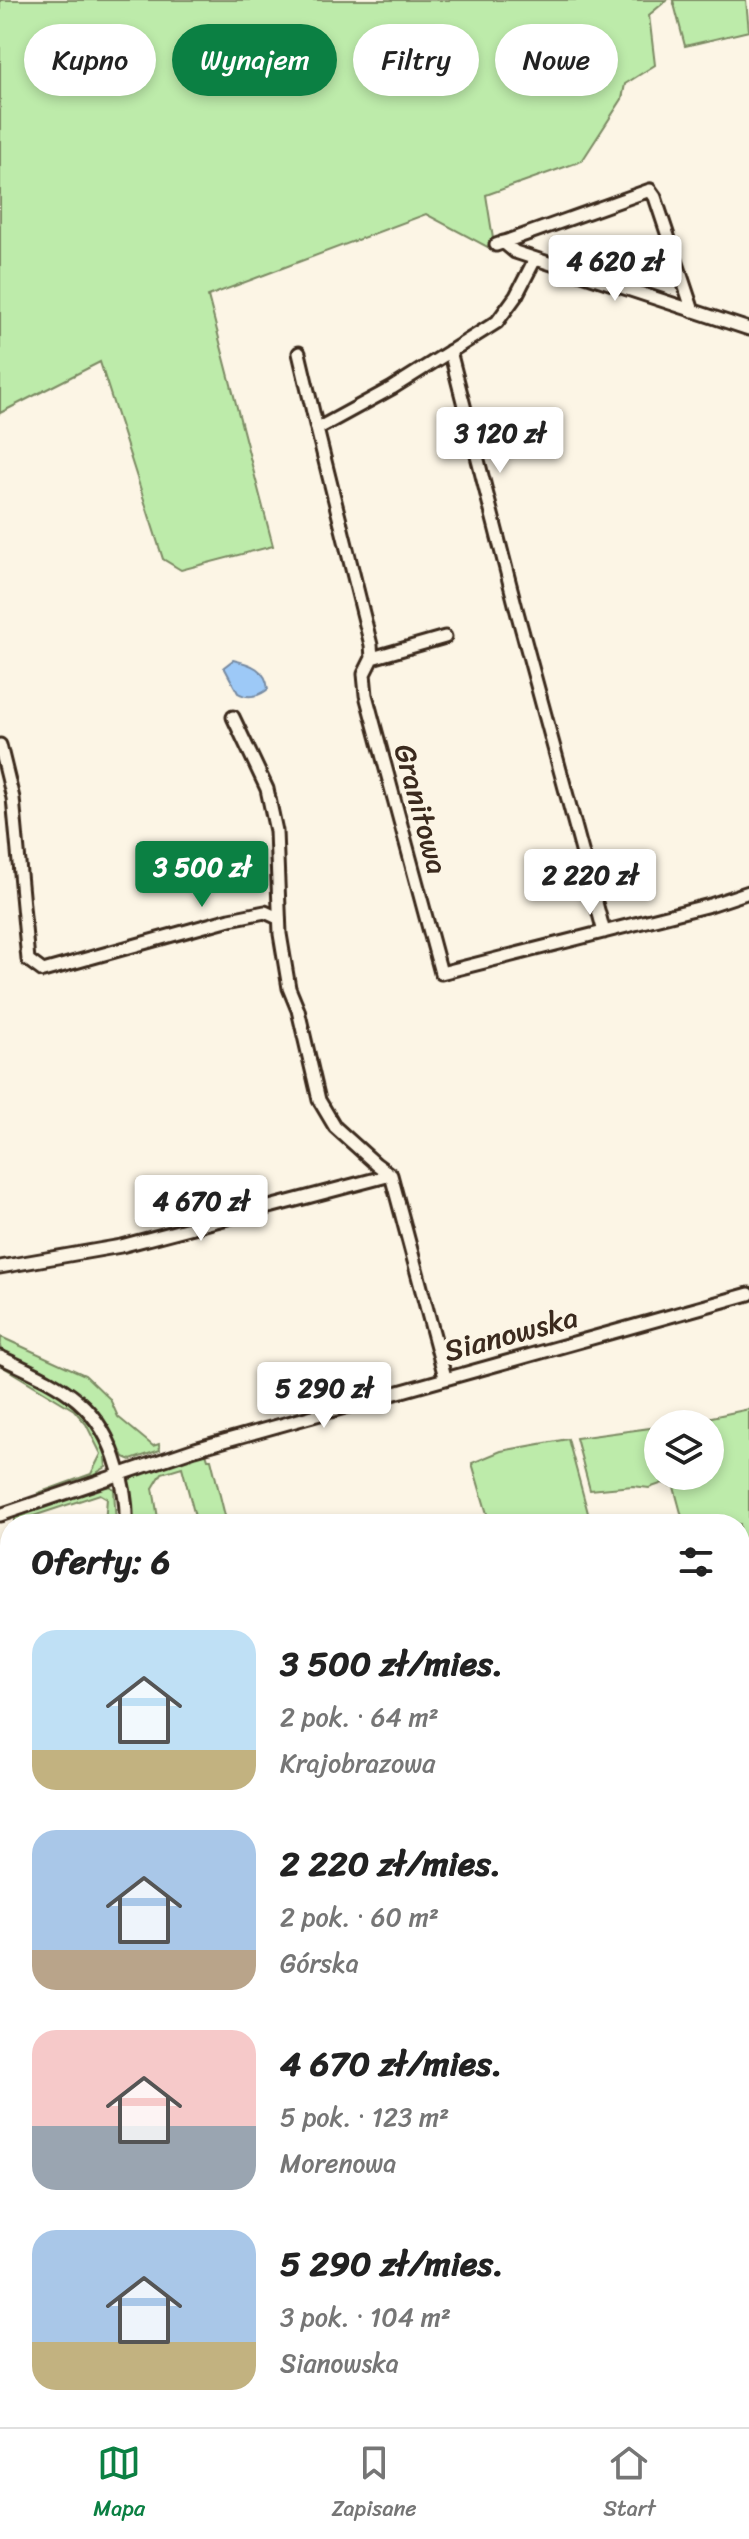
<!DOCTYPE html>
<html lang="pl">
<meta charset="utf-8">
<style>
body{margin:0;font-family:Sriracha,sans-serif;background:#f2f2f2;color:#222;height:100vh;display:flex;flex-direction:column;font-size:30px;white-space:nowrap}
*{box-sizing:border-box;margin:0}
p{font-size:26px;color:#767676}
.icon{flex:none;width:44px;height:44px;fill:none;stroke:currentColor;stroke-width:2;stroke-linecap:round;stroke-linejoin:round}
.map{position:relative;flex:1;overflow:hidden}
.sheet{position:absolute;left:0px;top:1514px;width:750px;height:914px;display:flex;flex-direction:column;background:#fff;border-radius:32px 32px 0 0;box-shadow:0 4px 12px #0003}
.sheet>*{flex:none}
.guide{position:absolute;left:24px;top:24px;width:702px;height:72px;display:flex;gap:16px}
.buttons{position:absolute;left:644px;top:1410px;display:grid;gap:16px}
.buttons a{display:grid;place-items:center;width:80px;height:80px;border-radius:50%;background:#fff;box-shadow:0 4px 12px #0003;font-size:40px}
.price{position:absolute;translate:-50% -68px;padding:0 18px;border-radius:8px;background:#fff;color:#222;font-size:26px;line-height:52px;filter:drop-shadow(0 2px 4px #0008)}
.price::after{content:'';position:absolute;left:50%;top:48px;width:24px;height:18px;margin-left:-12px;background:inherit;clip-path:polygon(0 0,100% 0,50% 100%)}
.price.active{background:#0b8043;color:#fff}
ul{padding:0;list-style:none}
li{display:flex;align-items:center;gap:24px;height:200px;padding:0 32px}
li span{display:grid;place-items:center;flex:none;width:224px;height:160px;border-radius:24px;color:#555}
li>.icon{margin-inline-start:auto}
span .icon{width:96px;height:96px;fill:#fffc;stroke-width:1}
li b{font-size:34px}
h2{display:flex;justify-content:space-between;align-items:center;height:96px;padding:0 32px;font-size:34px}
.tag{padding:0 28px;border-radius:36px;background:#fff;box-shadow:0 4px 12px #0003;font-size:28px;line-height:72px}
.tag.active{background:#0b8043;color:#fff}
.menu{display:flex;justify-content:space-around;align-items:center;height:112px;border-top:2px solid #e0e0e0;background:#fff;font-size:22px;color:#767676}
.menu a{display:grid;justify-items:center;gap:4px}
.menu .active{color:#0b8043}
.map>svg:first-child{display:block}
</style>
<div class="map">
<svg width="749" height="2427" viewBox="0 0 749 2427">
<rect width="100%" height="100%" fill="#fcf5e5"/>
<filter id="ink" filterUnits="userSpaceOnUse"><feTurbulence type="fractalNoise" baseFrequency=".0125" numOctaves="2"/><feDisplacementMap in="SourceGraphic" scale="16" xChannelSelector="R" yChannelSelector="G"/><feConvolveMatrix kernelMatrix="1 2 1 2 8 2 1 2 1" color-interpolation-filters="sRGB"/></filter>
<g filter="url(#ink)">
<!-- green -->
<path fill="#bdebaa" stroke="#7c8a64" stroke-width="2" d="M0,0H667L649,15L655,65L625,84L622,99L582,161L486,195L495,251L426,214L208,296L273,546L181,570L163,559L100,362L0,413Z
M673,0H746L749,31L685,46Z
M1,1337L85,1375L110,1399L118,1417L153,1446L159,1444L160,1450L131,1460L124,1457L122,1453L118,1454C97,1393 54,1379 0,1353Z
M0,1362C52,1389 86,1399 109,1457L105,1458L106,1467L98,1472L99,1476L39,1495L38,1493L91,1474L101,1454L86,1424L74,1410L0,1365Z
M749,1409V1613L740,1577V1524H684L674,1487L663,1483L649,1488L633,1486L590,1490L576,1438L658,1427V1476H710V1424H679Z
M568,1439L591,1524H490L472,1463L501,1451Z
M205,1450L208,1459H211L227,1524H197L182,1467L162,1473L153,1488L159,1524H130L128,1476Z
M102,1484L104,1487L110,1486L114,1489L116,1524H105L107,1498L100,1494L15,1522V1515Z
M0,1769L10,1772V1845L0,1854Z"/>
<!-- water -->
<path fill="#9dc9f7" stroke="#7689a0" stroke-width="2" d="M233,660C251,664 266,669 268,689C260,696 248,699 238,693L224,667Z"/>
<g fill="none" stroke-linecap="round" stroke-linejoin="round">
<!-- stream -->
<path stroke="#7689a0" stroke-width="3" d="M740,1873L749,1874
M740,1904L749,1905
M740,1967L749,1969
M0,2161L10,2160"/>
<!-- river -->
<path stroke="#9dc9f7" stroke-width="18" d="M609,2418L657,2427
M342,2427L353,2418"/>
<defs>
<path id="minor" d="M503,242L515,252L749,329
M496,245L650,190L655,197L693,311
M535,259L516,296L497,322L392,388L317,429L371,645L372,658L364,674L366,695L441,973L710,905L749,892
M450,351L516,608L604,932
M299,353L317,429
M372,658L445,637
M233,717L267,789L276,831L280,934L289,988L298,1010L319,1100L335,1127L376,1164L391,1175
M0,745L13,798L28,960L43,971L230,919L265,912L278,918
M391,1175L445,1377
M0,1267L121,1246L391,1175
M0,1357C59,1385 99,1400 118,1468C124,1487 127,1504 126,1524
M0,1515L195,1449L749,1294"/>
<path id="motorway" d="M0,1757L10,1761
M740,1920L749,1922
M740,1949L749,1950"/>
</defs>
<!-- minor casing -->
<use href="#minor" stroke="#3b2a1e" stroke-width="17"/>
<!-- motorway casing -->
<use href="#motorway" stroke="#3b2a1e" stroke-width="26"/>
<!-- minor -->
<use href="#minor" stroke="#fcf5e5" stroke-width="11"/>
<!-- motorway -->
<use href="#motorway" stroke="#fadf96" stroke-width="20"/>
<defs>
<path id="minor-bridge" d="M0,1745L10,1729"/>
</defs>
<!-- minor-bridge casing -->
<use href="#minor-bridge" stroke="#3b2a1e" stroke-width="17" stroke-linecap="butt"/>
<!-- minor-bridge -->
<use href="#minor-bridge" stroke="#fcf5e5" stroke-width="11"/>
</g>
</g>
<g text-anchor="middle" stroke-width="8" stroke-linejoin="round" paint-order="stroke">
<!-- street labels -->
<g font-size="30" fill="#3b2a1e" stroke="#fcf5e5">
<text transform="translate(421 809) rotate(75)" y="10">Granitowa</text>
<text transform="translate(511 1334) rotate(-15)" y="10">Sianowska</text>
</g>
</g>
</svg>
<div class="buttons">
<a><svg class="icon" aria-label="layers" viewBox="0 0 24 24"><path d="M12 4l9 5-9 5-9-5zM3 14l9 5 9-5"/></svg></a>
</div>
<b class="price" style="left:615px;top:303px">4 620 zł</b>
<b class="price" style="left:500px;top:475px">3 120 zł</b>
<b class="price active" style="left:202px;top:909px">3 500 zł</b>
<b class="price" style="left:590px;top:917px">2 220 zł</b>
<b class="price" style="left:201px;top:1243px">4 670 zł</b>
<b class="price" style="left:324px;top:1430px">5 290 zł</b>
<div class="guide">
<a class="tag">Kupno</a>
<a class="tag active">Wynajem</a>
<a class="tag">Filtry</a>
<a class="tag">Nowe</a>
</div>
<section class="sheet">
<h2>Oferty: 6<svg class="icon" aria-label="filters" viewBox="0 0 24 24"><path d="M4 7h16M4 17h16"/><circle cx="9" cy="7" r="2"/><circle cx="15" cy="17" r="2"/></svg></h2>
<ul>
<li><span style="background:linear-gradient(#bfe0f5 75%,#c2b280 0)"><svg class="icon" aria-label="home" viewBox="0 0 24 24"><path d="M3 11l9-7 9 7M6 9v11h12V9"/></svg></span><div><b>3 500 zł/mies.</b><p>2 pok. · 64 m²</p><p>Krajobrazowa</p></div></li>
<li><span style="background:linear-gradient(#a9c7e8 75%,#b9a48a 0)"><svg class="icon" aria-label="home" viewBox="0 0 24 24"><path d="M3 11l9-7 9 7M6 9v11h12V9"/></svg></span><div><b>2 220 zł/mies.</b><p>2 pok. · 60 m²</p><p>Górska</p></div></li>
<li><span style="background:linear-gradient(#f6c9c9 60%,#9aa5b1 0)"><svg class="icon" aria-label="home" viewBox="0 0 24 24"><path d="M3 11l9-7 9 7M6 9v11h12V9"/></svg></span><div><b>4 670 zł/mies.</b><p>5 pok. · 123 m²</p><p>Morenowa</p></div></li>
<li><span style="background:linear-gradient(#a9c7e8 70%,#c2b280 0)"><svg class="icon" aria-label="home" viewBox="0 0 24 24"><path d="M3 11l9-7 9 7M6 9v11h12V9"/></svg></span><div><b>5 290 zł/mies.</b><p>3 pok. · 104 m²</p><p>Sianowska</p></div></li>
</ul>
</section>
</div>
<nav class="menu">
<a class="active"><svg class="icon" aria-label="map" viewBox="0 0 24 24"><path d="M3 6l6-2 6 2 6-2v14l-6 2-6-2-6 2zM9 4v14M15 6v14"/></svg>Mapa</a>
<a><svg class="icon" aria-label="saved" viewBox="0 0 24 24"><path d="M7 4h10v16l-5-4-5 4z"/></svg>Zapisane</a>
<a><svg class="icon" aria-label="home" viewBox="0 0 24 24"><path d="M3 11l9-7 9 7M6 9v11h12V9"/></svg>Start</a>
</nav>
